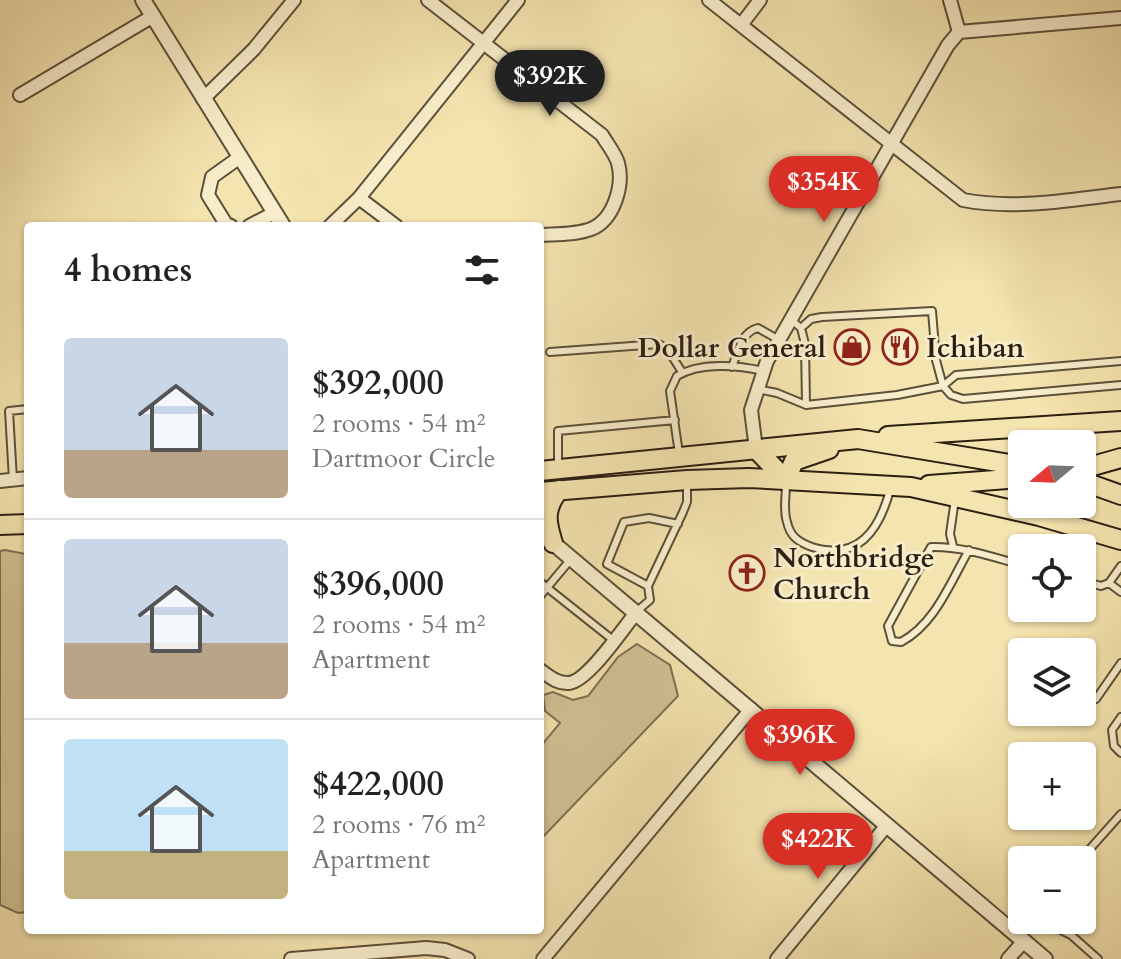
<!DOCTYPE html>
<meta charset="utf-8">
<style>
body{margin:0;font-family:Cardo,serif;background:#f2f2f2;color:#222;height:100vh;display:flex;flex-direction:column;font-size:30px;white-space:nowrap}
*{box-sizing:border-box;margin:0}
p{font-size:26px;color:#767676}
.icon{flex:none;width:44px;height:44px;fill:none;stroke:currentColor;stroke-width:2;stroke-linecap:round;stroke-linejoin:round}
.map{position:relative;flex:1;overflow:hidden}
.sheet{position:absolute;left:24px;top:222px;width:520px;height:712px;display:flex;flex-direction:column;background:#fff;border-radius:8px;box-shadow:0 2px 6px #0004}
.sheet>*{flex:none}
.needle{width:52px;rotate:251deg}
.buttons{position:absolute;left:1008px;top:430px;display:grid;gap:16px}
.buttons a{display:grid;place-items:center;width:88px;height:88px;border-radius:8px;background:#fff;box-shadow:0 2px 6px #0004;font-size:40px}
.price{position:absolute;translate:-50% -68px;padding:0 18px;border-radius:28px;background:#d93025;color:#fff;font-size:26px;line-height:52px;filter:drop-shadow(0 2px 4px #0008)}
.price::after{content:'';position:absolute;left:50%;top:48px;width:24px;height:18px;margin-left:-12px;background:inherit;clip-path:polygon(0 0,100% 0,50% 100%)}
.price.active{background:#222;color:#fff}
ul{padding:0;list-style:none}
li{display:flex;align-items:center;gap:24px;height:200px;padding:0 40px}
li+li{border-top:2px solid #e0e0e0}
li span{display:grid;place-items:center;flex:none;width:224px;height:160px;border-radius:8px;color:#555}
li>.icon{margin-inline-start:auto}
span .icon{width:96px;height:96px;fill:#fffc;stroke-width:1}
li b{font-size:34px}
h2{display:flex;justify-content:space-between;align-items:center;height:96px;padding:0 40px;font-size:34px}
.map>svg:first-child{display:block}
</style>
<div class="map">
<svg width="1121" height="959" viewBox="0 0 1121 959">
<rect width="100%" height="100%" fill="#f4e4af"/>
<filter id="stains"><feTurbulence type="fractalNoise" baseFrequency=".0025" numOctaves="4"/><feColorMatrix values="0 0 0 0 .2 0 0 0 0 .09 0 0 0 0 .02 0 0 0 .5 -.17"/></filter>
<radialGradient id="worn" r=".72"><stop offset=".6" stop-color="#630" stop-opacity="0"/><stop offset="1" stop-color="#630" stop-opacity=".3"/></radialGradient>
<!-- green -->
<path fill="#d2c294" stroke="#7e7054" stroke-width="2" d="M5,550L26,554L28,573V912L18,913L0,905V551Z
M637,644L670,665L678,696L540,840V747L560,723L545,711L543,695L553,692L573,700L588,696L618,657Z"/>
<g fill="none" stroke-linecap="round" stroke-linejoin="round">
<defs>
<path id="service" d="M790,319L801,328L805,344L806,405
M550,352L659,344L668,350L682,372
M1121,361L956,375L943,386L951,395L963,399L1121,385
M732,367C738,352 741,332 758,328L779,340
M757,389L777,393L806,405L897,395L943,386L936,360L932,311L822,317L811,319L801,328
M679,454L670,391L677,376C700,362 738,365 763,371
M558,466V431L675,420
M13,480L9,411L28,409
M786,484C786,496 783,510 787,522C790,536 798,542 812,547C858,561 879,531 890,490
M953,546L950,534L955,499
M969,550C950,583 935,624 901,642L892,641L888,626L931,547C962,546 992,557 1022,565
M1082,581L1101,586L1109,583L1121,566
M540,582L613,640
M1109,583L1121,592
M648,586L607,564L624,522L649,518L678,524
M540,596L571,559
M637,611L650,600L648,586L683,512L687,502V484
M1096,699L1121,663
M1121,717L1112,730L1114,746L1121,753
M1080,860L1121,814
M1040,920L1071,935L1098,959
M1016,932L1026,920"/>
<path id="minor" d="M428,0L602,135C607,144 615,153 618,163C624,185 614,220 591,229C575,235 556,234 540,235
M709,0L963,200C1015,210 1068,200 1121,194
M741,25L760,0
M959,32L1121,18
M20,95L153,16
M203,99L254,49L294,0
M359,198L396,226
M231,226L226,224L208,195L212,177L240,157
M249,226L274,213
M330,226L359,198L518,0
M756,449L751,410L767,361L948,45L959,32L950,0
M0,481L28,478
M540,670C549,676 557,684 569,683C588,681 622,630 635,614
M291,959L426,948L445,950L468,959
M543,959L751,709
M777,959L887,825
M1008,959L1024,941"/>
<path id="tertiary" d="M143,0L283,226
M540,532L1045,959"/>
<path id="primary" d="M888,436L1121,421
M756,449L786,480L794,461L829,449
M1082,469L1121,458
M540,471L858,439L1022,466
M1082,481L1121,495
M929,485L1022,478
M540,492L687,480L749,478L911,487L1039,516L1121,540
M0,525L28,524
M553,543C546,521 544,509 559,490"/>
</defs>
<!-- service casing -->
<use href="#service" stroke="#5d503a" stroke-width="10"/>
<!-- minor casing -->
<use href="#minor" stroke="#5d503a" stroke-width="16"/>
<!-- tertiary casing -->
<use href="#tertiary" stroke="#5d503a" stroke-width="18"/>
<!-- primary casing -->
<use href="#primary" stroke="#2b1e13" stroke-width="22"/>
<!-- service -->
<use href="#service" stroke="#f8edcb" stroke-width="6"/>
<!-- minor -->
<use href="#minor" stroke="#f8edcb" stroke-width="12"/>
<!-- tertiary -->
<use href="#tertiary" stroke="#f8edcb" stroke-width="14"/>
<!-- primary -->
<use href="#primary" stroke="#f4e4af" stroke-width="18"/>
</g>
<!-- icons -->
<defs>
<symbol id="shop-ring" viewBox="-11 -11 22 22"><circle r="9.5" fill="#f8edcb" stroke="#8f2418" stroke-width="1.5"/><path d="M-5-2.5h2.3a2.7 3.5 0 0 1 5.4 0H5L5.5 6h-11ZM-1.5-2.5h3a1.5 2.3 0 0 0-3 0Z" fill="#8f2418"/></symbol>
<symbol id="restaurant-ring" viewBox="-11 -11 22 22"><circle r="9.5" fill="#f8edcb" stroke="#8f2418" stroke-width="1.5"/><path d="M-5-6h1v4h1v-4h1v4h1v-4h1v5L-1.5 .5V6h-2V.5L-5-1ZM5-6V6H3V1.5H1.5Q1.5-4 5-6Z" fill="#8f2418"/></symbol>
<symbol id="church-ring" viewBox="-11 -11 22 22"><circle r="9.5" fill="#f8edcb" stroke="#8f2418" stroke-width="1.5"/><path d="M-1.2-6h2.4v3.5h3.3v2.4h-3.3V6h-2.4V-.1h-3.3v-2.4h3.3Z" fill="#8f2418"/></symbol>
</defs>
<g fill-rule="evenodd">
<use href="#shop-ring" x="832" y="327" width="40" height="40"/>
<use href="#restaurant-ring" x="880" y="327" width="40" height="40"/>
<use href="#church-ring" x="727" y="553" width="40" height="40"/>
</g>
<g text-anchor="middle" stroke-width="6" stroke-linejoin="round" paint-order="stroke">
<!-- poi labels -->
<g font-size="28" font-weight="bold" fill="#2b1e13" stroke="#f8edcb" text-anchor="start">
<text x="826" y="357" text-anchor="end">Dollar General</text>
<text x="926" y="357">Ichiban</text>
<text x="773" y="567">Northbridge<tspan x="773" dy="32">Church</tspan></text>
</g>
</g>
<rect width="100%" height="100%" filter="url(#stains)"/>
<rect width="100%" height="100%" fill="url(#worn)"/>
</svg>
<div class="buttons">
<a><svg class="needle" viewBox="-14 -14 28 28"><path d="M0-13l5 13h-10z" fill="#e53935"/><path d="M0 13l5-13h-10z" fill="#767676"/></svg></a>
<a><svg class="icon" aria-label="locate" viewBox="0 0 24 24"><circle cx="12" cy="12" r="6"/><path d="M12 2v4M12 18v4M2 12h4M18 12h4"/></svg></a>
<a><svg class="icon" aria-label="layers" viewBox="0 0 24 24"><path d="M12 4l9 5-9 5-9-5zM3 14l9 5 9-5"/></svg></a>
<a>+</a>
<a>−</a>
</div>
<b class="price active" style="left:550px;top:118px">$392K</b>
<b class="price" style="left:824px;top:224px">$354K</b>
<b class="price" style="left:800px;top:777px">$396K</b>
<b class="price" style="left:818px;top:881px">$422K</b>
<section class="sheet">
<h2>4 homes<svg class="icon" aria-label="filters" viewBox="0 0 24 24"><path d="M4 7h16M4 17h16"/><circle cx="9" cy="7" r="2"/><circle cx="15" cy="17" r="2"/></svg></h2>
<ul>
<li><span style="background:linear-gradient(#c9d6e8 70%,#b9a48a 0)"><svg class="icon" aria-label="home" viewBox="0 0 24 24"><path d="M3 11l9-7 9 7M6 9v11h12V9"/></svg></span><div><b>$392,000</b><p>2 rooms · 54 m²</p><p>Dartmoor Circle</p></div></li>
<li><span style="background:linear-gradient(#c9d6e8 65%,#b9a48a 0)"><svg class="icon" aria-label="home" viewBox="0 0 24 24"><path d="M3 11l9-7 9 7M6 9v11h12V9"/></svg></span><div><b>$396,000</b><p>2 rooms · 54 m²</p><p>Apartment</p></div></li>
<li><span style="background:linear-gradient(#bfe0f5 70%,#c2b280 0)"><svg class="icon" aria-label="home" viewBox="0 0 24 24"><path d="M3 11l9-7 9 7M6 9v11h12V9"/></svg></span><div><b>$422,000</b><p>2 rooms · 76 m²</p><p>Apartment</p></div></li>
</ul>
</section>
</div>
